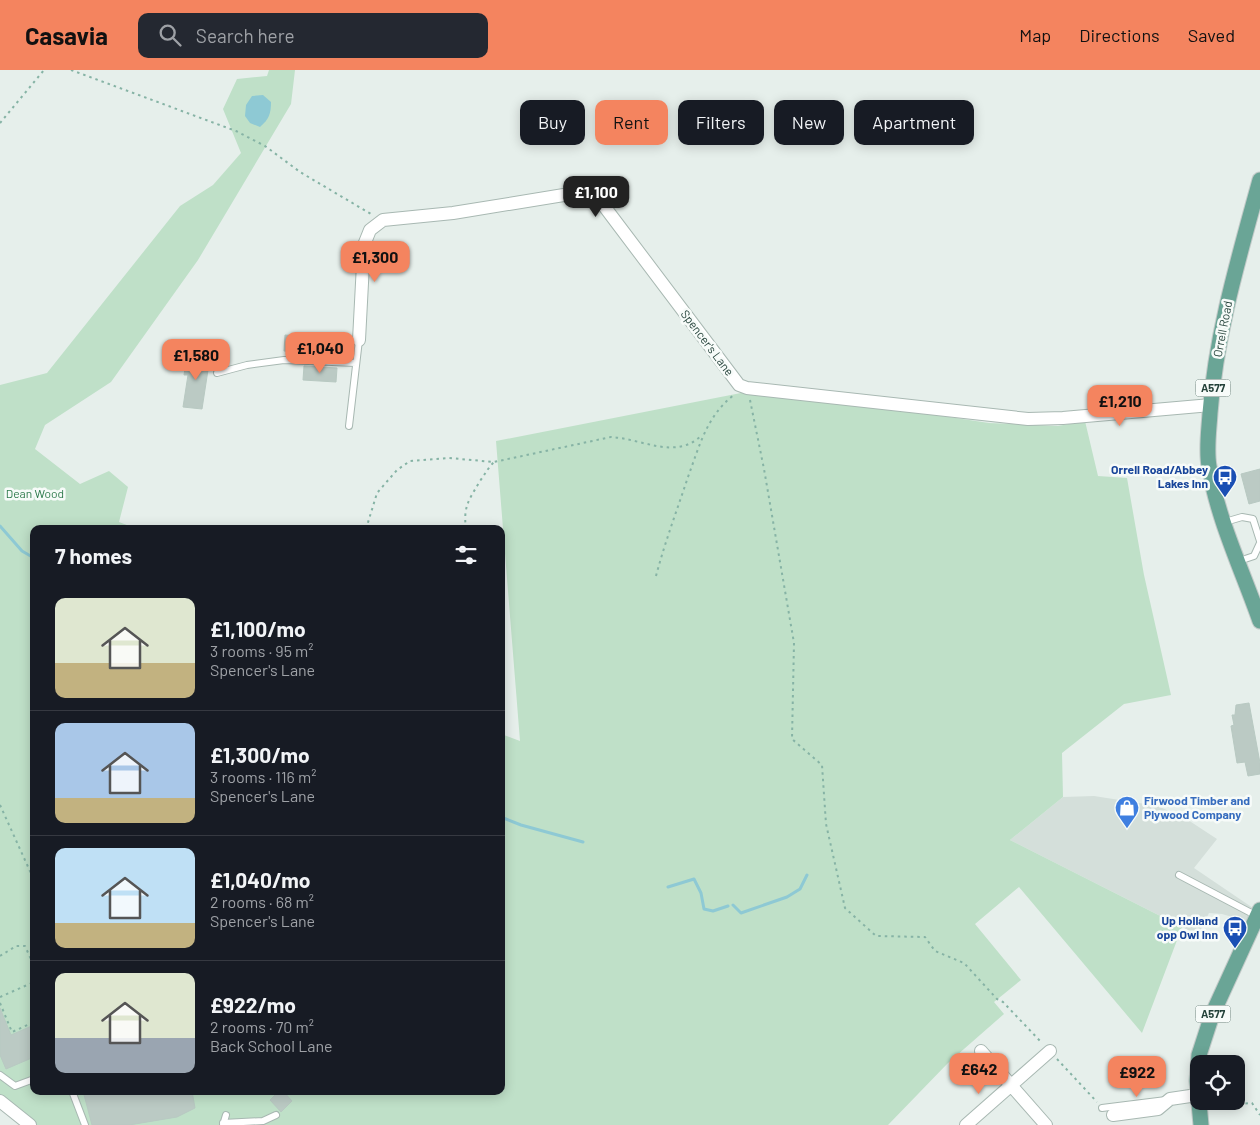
<!DOCTYPE html>
<meta charset="utf-8">
<style>
body{margin:0;font-family:Barlow,sans-serif;background:#242831;color:#f1f3f6;height:100vh;display:flex;flex-direction:column;font-size:19px;white-space:nowrap}
*{box-sizing:border-box;margin:0}
p{font-size:16px;color:#9ea1a6}
.icon{flex:none;width:28px;height:28px;fill:none;stroke:currentColor;stroke-width:2;stroke-linecap:round;stroke-linejoin:round}
.map{position:relative;flex:1;overflow:hidden}
.side{position:absolute;left:30px;top:455px;width:475px;height:570px;display:flex;flex-direction:column;background:#171b24;border-radius:10px;box-shadow:0 2px 12px #0003}
.side>*{flex:none}
.guide{position:absolute;left:520px;top:30px;width:475px;height:45px;display:flex;gap:10px}
.buttons{position:absolute;left:1190px;top:985px;display:grid;gap:10px}
.buttons a{display:grid;place-items:center;width:55px;height:55px;border-radius:10px;background:#171b24;box-shadow:0 2px 12px #0003;font-size:25px}
.price{position:absolute;translate:-50% -42px;padding:0 11px;border-radius:10px;background:#f4845f;color:#111;font-size:16px;line-height:32px;filter:drop-shadow(0 1px 2px #0008)}
.price::after{content:'';position:absolute;left:50%;top:30px;width:15px;height:11px;margin-left:-8px;background:inherit;clip-path:polygon(0 0,100% 0,50% 100%)}
.price.selected{background:#222;color:#fff}
ul{padding:0;list-style:none}
li{display:flex;align-items:center;gap:15px;height:125px;padding:0 25px}
li+li{border-top:1px solid #363941}
li span{display:grid;place-items:center;flex:none;width:140px;height:100px;border-radius:10px;color:#555}
li>.icon{margin-inline-start:auto}
span .icon{width:60px;height:60px;fill:#fffc;stroke-width:1}
li b{font-size:21px}
h2{display:flex;justify-content:space-between;align-items:center;height:60px;padding:0 25px;font-size:21px}
.pill{padding:0 18px;border-radius:10px;background:#171b24;box-shadow:0 2px 12px #0003;font-size:18px;line-height:45px}
.pill.selected{background:#f4845f;color:#111}
header{display:flex;align-items:center;gap:30px;box-sizing:border-box;height:70px;padding:0 25px;background:#f4845f;color:#111}
header strong{font-size:24px}
nav{display:flex;gap:28px;margin-inline-start:auto;font-size:18px}
.search{width:350px;height:45px;background:#242831;display:flex;align-items:center;gap:12px;box-sizing:border-box;padding:0 18px;border-radius:10px;color:#9ea1a6;font-size:19px}
.map>svg:first-child{display:block}
</style>
<header>
<strong>Casavia</strong>
<div class="search"><svg class="icon" aria-label="search" viewBox="0 0 24 24"><circle cx="10" cy="10" r="6"/><path d="M15 15l6 6"/></svg>Search here</div>
<nav><a>Map</a><a>Directions</a><a>Saved</a></nav>
</header>
<div class="map">
<svg width="1260" height="1055" viewBox="0 0 1260 1055">
<rect width="100%" height="100%" fill="#e6efeb"/>
<!-- built -->
<path fill="#d4dfda" d="M1094,726L1158,736L1188,750L1217,769L1194,798L1253,838L1246,851L1222,844L1209,843L1198,865L1010,770L1063,727Z"/>
<!-- green -->
<path fill="#bfe0c8" d="M269,0H295L291,34L198,190L111,312L45,355L35,379L80,414L109,401L128,417L119,452L137,459H34V1021H501V664L520,671L496,371L746,322L903,340L989,353L1058,356L1085,351L1098,406L1127,408L1144,505L1171,625L1124,634L1062,683L1063,727L1010,770L1182,857L1142,963L1019,817L975,854L1021,910L994,932L1004,944L948,993L888,1055H35L0,1027V315L47,303L180,136L213,115L241,83L223,39L237,9L267,6Z"/>
<!-- water -->
<path fill="#8ec9d4" d="M263,25L271,32C271,44 269,49 260,57L250,53L245,46L246,35L252,26Z"/>
<g fill="none" stroke-linecap="round" stroke-linejoin="round">
<!-- stream -->
<path stroke="#8ec9d4" stroke-width="3" d="M0,456L22,481L34,488
M501,747L521,755L583,772
M668,817L694,809L701,823L704,839L713,841L728,836
M733,835L741,843L787,827L800,819L807,805"/>
</g>
<!-- building -->
<path fill="#bbcac4" stroke="#b8c9c2" d="M285,265L314,267L313,283L284,281Z
M187,284L210,287L202,339L183,337L188,305H184Z
M304,296L337,298L336,312L303,310Z
M1260,399V431L1249,434L1241,404Z
M1249,633L1260,693V704L1248,706L1245,692L1237,693L1231,656L1234,655L1232,645H1235L1236,635Z
M0,938L11,965L34,955V987L6,999L0,985Z
M83,1021H192L195,1038L177,1047L129,1055H92Z
M279,1021H283L292,1031L281,1042L270,1030Z"/>
<g fill="none" stroke-linecap="round" stroke-linejoin="round">
<defs>
<path id="lane" d="M217,303L247,295L284,290L356,293
M349,356L359,270
M1225,452L1242,447L1253,449L1260,471
M1239,491L1254,486L1260,473
M1179,805L1257,846
M0,1005L15,1016L34,1009
M72,1021L85,1055
M1102,1038L1166,1030
M223,1053L263,1051L276,1045
M223,1055L226,1045"/>
<path id="street" d="M359,270L364,175L370,160L383,150L453,143L582,122L598,128L739,315L747,318L1028,349L1063,348L1211,335
M981,981L1046,1055
M0,1031L30,1055
M1113,1045L1158,1039L1170,1029L1197,1025
M966,1055L1050,981"/>
<path id="primary" d="M1260,110C1239,187 1216,263 1210,343C1209,360 1206,379 1209,396C1217,448 1243,502 1260,551
M1201,1055L1197,1011L1199,985L1212,945L1260,840"/>
</defs>
<!-- lane casing -->
<use href="#lane" stroke="#a8b8b2" stroke-width="8"/>
<!-- street casing -->
<use href="#street" stroke="#a8b8b2" stroke-width="14"/>
<!-- primary casing -->
<use href="#primary" stroke="#c2cac8" stroke-width="17"/>
<!-- path -->
<path stroke="#86b3a5" stroke-width="2" stroke-dasharray="2.5 4" stroke-linecap="butt" d="M71,0L236,61L265,76L300,102L371,144
M0,53L44,0
M750,330L764,399L794,573L792,669L822,695L826,754L845,838L876,866L925,867L935,881L964,893L997,929L1003,932L1042,973
M366,459L377,423L397,400L410,391L449,388L494,392L611,367C643,369 675,390 701,366
M466,459C463,436 469,430 480,411C485,404 488,398 494,392
M656,506C665,472 677,440 688,407C699,377 707,345 734,325
M501,652L502,660
M0,735L34,810
M0,886L16,876H25L34,896
M0,927L34,912
M0,933L12,962L32,953L31,950L34,949
M1057,989L1097,1032
M1213,1036L1252,1033L1260,1045"/>
<!-- lane -->
<use href="#lane" stroke="#fff" stroke-width="6"/>
<!-- street -->
<use href="#street" stroke="#fff" stroke-width="12"/>
<!-- primary -->
<use href="#primary" stroke="#6aa596" stroke-width="15"/>
</g>
<!-- icons -->
<defs>
<symbol id="bus-pin" viewBox="-11 -11 22 30"><path d="M0 17L-7.5 6A9.5 9.5 0 1 1 7.5 6Z" fill="#1a4fb4" stroke="#f7fbf9"/><path d="M-5-6H5V4H4V6H2V4H-2V6H-4V4H-5ZM-3.5-4V0h7V-4ZM-3.5 1.2v1.5H-2V1.2ZM2 1.2v1.5H3.5V1.2Z" fill="#fff"/></symbol>
<symbol id="shop-pin" viewBox="-11 -11 22 30"><path d="M0 17L-7.5 6A9.5 9.5 0 1 1 7.5 6Z" fill="#3f7fe0" stroke="#f7fbf9"/><path d="M-5-2.5h2.3a2.7 3.5 0 0 1 5.4 0H5L5.5 6h-11ZM-1.5-2.5h3a1.5 2.3 0 0 0-3 0Z" fill="#fff"/></symbol>
</defs>
<g fill-rule="evenodd">
<use href="#bus-pin" x="1211" y="393" width="28" height="38"/>
<use href="#shop-pin" x="1113" y="724" width="28" height="38"/>
<use href="#bus-pin" x="1221" y="844" width="28" height="38"/>
</g>
<g text-anchor="middle" stroke-width="5" stroke-linejoin="round" paint-order="stroke">
<!-- shield labels -->
<g fill="#f7fbf9" stroke="#637a73" stroke-width="1">
<rect x="1195.5" y="309.5" width="35" height="17" rx="4"/>
<rect x="1195.5" y="935.5" width="35" height="17" rx="4"/>
</g>
<g font-size="11" font-weight="bold" fill="#24423a">
<text x="1213" y="322">A577</text>
<text x="1213" y="948">A577</text>
</g>
<!-- street labels -->
<g font-size="12" fill="#24423a" stroke="#f7fbf9">
<text transform="translate(1223 259) rotate(-79)" y="4">Orrell Road</text>
<text transform="translate(707 273) rotate(53)" y="4">Spencer's Lane</text>
</g>
<!-- transit labels -->
<g font-size="12" font-weight="bold" fill="#164399" stroke="#f7fbf9" text-anchor="end">
<text x="1208" y="404">Orrell Road/Abbey<tspan x="1208" dy="14">Lakes Inn</tspan></text>
<text x="1218" y="855">Up Holland<tspan x="1218" dy="14">opp Owl Inn</tspan></text>
</g>
<!-- park labels -->
<g font-size="12" fill="#2d7a4b" stroke="#f7fbf9">
<text x="35" y="428">Dean Wood</text>
</g>
<!-- shop labels -->
<g font-size="12" font-weight="bold" fill="#366cbe" stroke="#f7fbf9" text-anchor="start">
<text x="1144" y="735">Firwood Timber and<tspan x="1144" dy="14">Plywood Company</tspan></text>
</g>
</g>
</svg>
<div class="buttons">
<a><svg class="icon" aria-label="locate" viewBox="0 0 24 24"><circle cx="12" cy="12" r="6"/><path d="M12 2v4M12 18v4M2 12h4M18 12h4"/></svg></a>
</div>
<b class="price selected" style="left:596px;top:148px">£1,100</b>
<b class="price" style="left:375px;top:213px">£1,300</b>
<b class="price" style="left:320px;top:304px">£1,040</b>
<b class="price" style="left:196px;top:311px">£1,580</b>
<b class="price" style="left:1120px;top:357px">£1,210</b>
<b class="price" style="left:979px;top:1025px">£642</b>
<b class="price" style="left:1137px;top:1028px">£922</b>
<div class="guide">
<a class="pill">Buy</a>
<a class="pill selected">Rent</a>
<a class="pill">Filters</a>
<a class="pill">New</a>
<a class="pill">Apartment</a>
</div>
<section class="side">
<h2>7 homes<svg class="icon" aria-label="filters" viewBox="0 0 24 24"><path d="M4 7h16M4 17h16"/><circle cx="9" cy="7" r="2"/><circle cx="15" cy="17" r="2"/></svg></h2>
<ul>
<li><span style="background:linear-gradient(#dfe7d0 65%,#c2b280 0)"><svg class="icon" aria-label="home" viewBox="0 0 24 24"><path d="M3 11l9-7 9 7M6 9v11h12V9"/></svg></span><div><b>£1,100/mo</b><p>3 rooms · 95 m²</p><p>Spencer's Lane</p></div></li>
<li><span style="background:linear-gradient(#a9c7e8 75%,#c2b280 0)"><svg class="icon" aria-label="home" viewBox="0 0 24 24"><path d="M3 11l9-7 9 7M6 9v11h12V9"/></svg></span><div><b>£1,300/mo</b><p>3 rooms · 116 m²</p><p>Spencer's Lane</p></div></li>
<li><span style="background:linear-gradient(#bfe0f5 75%,#c2b280 0)"><svg class="icon" aria-label="home" viewBox="0 0 24 24"><path d="M3 11l9-7 9 7M6 9v11h12V9"/></svg></span><div><b>£1,040/mo</b><p>2 rooms · 68 m²</p><p>Spencer's Lane</p></div></li>
<li><span style="background:linear-gradient(#dfe7d0 65%,#9aa5b1 0)"><svg class="icon" aria-label="home" viewBox="0 0 24 24"><path d="M3 11l9-7 9 7M6 9v11h12V9"/></svg></span><div><b>£922/mo</b><p>2 rooms · 70 m²</p><p>Back School Lane</p></div></li>
</ul>
</section>
</div>
